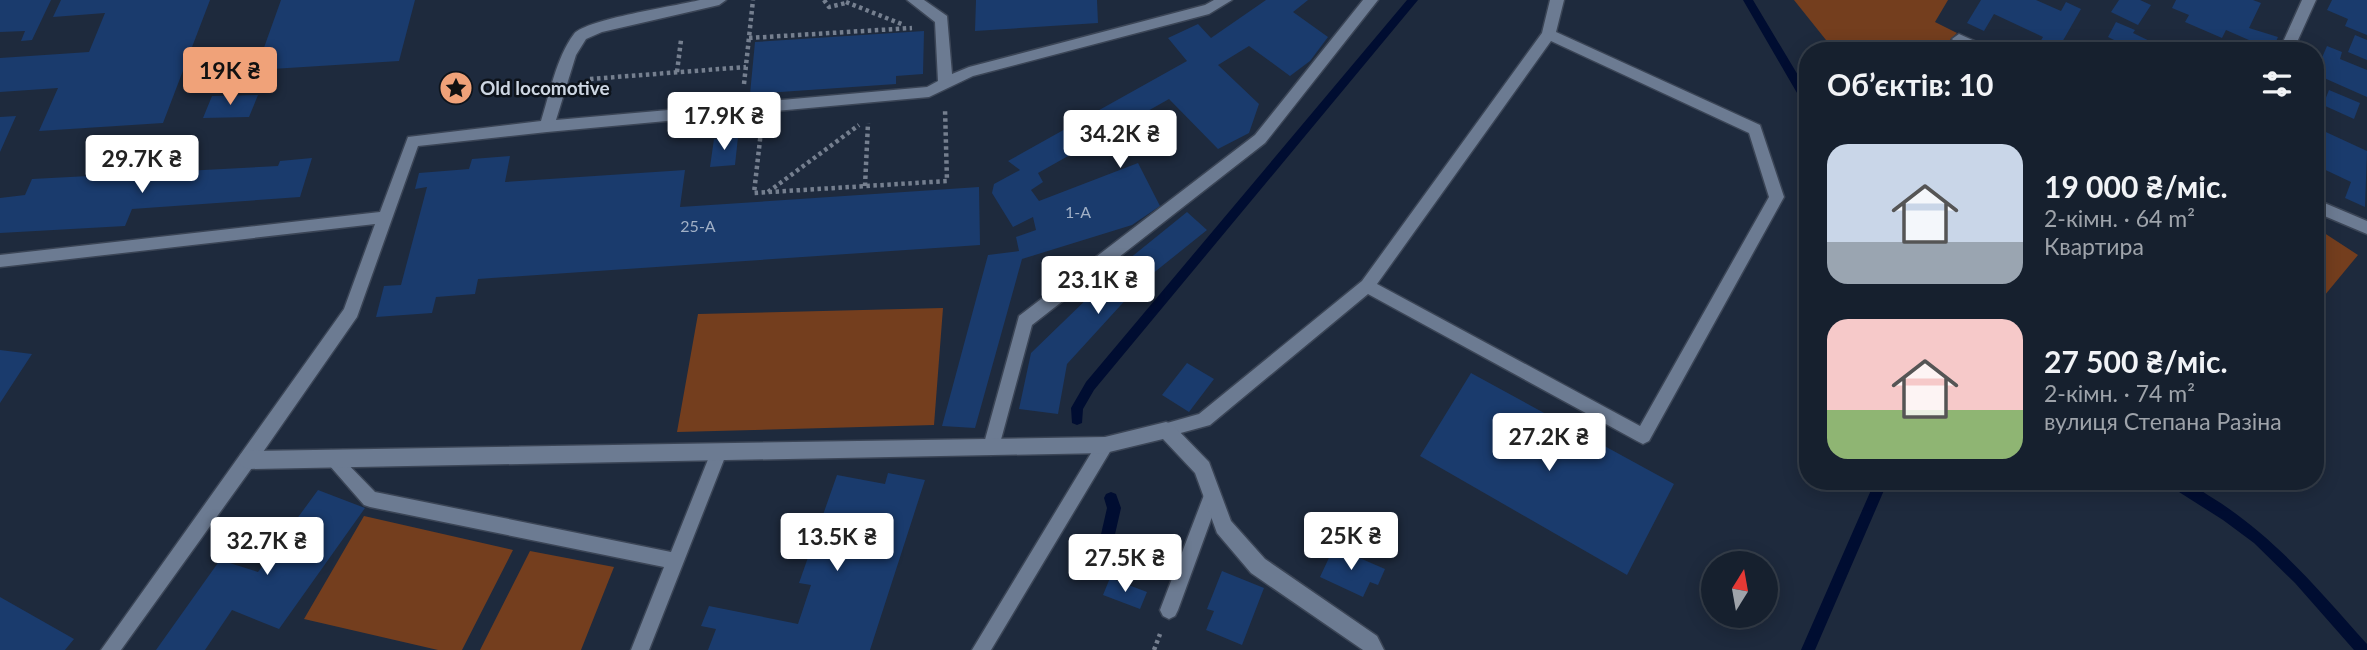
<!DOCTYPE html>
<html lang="uk">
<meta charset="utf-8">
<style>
body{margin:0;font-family:Lato,sans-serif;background:#1f2836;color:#f1f3f6;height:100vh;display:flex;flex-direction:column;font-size:26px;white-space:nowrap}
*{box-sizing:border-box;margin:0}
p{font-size:23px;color:#9ea3aa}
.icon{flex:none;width:38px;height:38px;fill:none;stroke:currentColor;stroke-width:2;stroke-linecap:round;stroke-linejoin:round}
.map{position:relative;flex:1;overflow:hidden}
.panel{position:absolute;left:1799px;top:42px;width:525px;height:448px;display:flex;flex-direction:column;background:#16202e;border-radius:28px;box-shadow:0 4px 18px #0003,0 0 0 2px #353e4a}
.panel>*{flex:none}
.needle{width:46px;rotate:11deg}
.tools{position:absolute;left:1701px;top:551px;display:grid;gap:14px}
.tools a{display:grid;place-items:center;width:77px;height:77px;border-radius:50%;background:#16202e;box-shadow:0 4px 18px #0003,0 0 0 2px #353e4a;font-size:35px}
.price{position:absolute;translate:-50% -60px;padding:0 16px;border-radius:7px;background:#fff;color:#222;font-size:23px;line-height:46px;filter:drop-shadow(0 2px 4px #0008)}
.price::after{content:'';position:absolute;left:50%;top:42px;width:21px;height:16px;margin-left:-10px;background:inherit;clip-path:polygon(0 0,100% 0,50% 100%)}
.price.current{background:#f0a279;color:#111}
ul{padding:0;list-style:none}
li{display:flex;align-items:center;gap:21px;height:175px;padding:0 28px}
li span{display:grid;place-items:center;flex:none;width:196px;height:140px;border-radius:21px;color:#555}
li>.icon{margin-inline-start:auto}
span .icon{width:84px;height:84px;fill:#fffc;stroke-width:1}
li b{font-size:30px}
h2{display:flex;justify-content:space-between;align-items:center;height:84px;padding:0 28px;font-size:30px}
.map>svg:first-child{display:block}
</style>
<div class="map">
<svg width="2367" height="650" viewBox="0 0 2367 650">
<rect width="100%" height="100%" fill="#1e2a3d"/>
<!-- green -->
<path fill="#743e1e" d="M1794,0H1948L1935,22L1957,33L1950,40L1971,51H1844L1826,40Z
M2315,227L2358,255L2315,307Z
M943,308L934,425L677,432L698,314Z
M364,516L513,550L462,650H438L304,619Z
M530,551L614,567L581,650H480Z"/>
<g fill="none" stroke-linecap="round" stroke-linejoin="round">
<!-- stream -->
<path fill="#000d31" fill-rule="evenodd" d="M1407,0H1418L1094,390L1083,409L1082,423L1077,425L1072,423L1071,408L1086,382Z
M1743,0H1753L1808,92V106L1804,105Z
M1875,481H1888L1815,650H1801Z
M2167,481C2172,481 2178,480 2183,481C2192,483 2203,492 2211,497C2273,535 2319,590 2367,644V650H2354L2295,583L2254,543L2223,520L2168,485Z
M1111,492L1116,494L1121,508L1108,565L1106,570L1101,571L1096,570L1094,565L1107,508L1104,498L1106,494Z"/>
</g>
<!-- building -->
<path fill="#1a3b6d" d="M0,0H51L32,40L21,41L25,31L0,32Z
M61,0H210L163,123L39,131L58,88L0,92V58L89,52L105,13L53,17Z
M281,0H415L399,61L256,70Z
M976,0H1097L1098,23L975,31Z
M1266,0H1308L1293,12L1328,37L1310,61L1290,76L1249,46L1218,65L1259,104L1249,133L1218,149L1169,99L1038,173L1043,182L1031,190L1039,201L1138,163L1160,206L1132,225L1022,259L975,428L942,426L988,255L1019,251L1016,237L1036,230L1033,217L1013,227L992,193L994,184L1020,170L1008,161L1187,61L1168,38L1198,24L1211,38Z
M1981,0H2036L2061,11L2066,2L2081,9L2057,51H2035L2043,37L1994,14L1984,31L1967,23Z
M2119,0H2140L2151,5L2138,25L2111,12Z
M2176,0H2253L2261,3L2249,28L2278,37L2274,46L2260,40L2258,44L2226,30L2222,38L2185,22L2189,15L2172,8Z
M2332,0H2367V35L2345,26L2348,19L2327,10Z
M2116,22L2135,30L2133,33L2160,46L2158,51H2120L2124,45L2108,37Z
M924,31L923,74L896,76V84L750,94L755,42Z
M2355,35L2367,40V60L2348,52Z
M2327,46L2342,52L2340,59L2367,70V97L2315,74Z
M2329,90L2360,103L2354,119L2323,105Z
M258,95L249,117L203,118L212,96Z
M16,116L0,152V117Z
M2315,127L2367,151L2365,207L2345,198L2351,182L2315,165Z
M738,137L735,165L710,167L714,139Z
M510,156L505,182L685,170L680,207L979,187L980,245L478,279L475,294L436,297L432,313L376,317L384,286L401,285L427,187L415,189L419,173L469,169L472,159Z
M312,158L300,197L132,209L125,226L0,233V198L25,195L32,179L278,166L280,161Z
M1187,212L1207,230L1141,283L1067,364L1058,414L1019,409L1031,353L1124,263Z
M0,350L32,354L0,403Z
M1187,363L1214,379L1189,412L1162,395Z
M1471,373L1674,484L1627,575L1420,456Z
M888,473L925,480L870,650H708L716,629L701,626L709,606L798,624L811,585L799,583L837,475L885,484Z
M318,490L365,508L279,629L232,610L205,650H156L220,560L258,572Z
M1334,547L1385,569L1378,585L1370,582L1363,597L1320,577Z
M1222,571L1264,588L1242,645L1206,630L1214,611L1207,609Z
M1110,578L1147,592L1140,609L1103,595Z
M0,597L74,639L65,650H0Z"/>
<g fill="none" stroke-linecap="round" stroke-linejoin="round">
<defs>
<path id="service" d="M700,0H726L719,5L602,32L586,39L576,55L556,120L927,87L938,81L935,22L907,0H924L947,16L952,74L969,67L1205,5L1214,0H1232L1209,14L973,76L929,97L547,132L418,146L357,317L254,465L121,650H101L344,309L375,224L0,267V255L380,212L408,137L541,121C550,93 556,58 574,34C586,19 676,6 700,0Z
M1363,0H1378L1265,143L1032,325L999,447L997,452L991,455L985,452L983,447L1019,316L1255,135Z
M1550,0H1564L1556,32L1760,125L1784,197L1649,441L1643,444L1637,441L1368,294L1210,425L1166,437L1160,435L1158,430L1160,425L1199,414L1362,281L1542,33ZM1551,41L1749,133L1769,197L1640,426L1377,284Z
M2302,0H2316L2293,51H2279Z
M1959,34L1988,47L1990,51C1975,51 1962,51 1952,39Z
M2315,199L2367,221V234L2315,212Z
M1105,437L1111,440L1113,445L1111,450L991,650H972L1099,440Z
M719,444L725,447L727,452L649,650H631L664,567L370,507L364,505L323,458L325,453L331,450L337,453L375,492L671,552L713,447Z
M1212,487L1218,489L1220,495L1178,610L1175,616L1169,619L1163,616L1160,610L1204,495L1206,489Z"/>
<path id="minor" d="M1166,422L1172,424L1209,462L1231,521L1265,559L1377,636L1384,650H1363L1251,573L1217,533L1195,473L1163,439L1105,453L248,469L241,466L239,460L241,454L248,451L1105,437Z"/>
</defs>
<!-- service casing -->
<use href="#service" stroke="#3b4556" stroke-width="3"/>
<!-- minor casing -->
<use href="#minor" stroke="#3b4556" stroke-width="3"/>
<!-- path -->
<path stroke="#757f8f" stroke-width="4.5" stroke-dasharray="3.5 3.5" stroke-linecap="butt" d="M824,0L829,7L846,3
M846,2L904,25
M749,38L912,28
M677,72L681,40
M590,79L746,67
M744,84L753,0
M761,131L754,193L947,181L945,109
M865,186L868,123
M768,192L859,125
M1154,650L1160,634"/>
<!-- service -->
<use href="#service" fill="#6c7b92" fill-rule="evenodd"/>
<!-- minor -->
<use href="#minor" fill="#6c7b92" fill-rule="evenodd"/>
</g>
<!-- icons -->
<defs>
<symbol id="sight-disc" viewBox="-11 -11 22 22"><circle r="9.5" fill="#f0a279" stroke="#0d131b"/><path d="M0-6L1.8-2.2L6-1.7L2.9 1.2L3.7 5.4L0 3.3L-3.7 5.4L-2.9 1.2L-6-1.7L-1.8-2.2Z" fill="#111"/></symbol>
</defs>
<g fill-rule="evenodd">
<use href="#sight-disc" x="437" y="69" width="38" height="38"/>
</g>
<g text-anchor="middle" stroke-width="5" stroke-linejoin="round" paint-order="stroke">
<!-- number labels -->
<g font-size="16" fill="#a1b0c6">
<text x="1078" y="218">1-А</text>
<text x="698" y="232">25-А</text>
</g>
<!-- poi labels -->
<g font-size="19" font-weight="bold" fill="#ced7e3" stroke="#0d131b" text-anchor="start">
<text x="480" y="95">Old locomotive</text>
</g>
</g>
</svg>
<div class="tools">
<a><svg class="needle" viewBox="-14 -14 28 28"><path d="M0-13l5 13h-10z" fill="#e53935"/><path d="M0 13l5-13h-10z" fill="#9ea3aa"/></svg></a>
</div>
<b class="price current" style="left:230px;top:107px">19K ₴</b>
<b class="price" style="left:724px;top:152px">17.9K ₴</b>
<b class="price" style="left:1120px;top:170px">34.2K ₴</b>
<b class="price" style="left:142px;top:195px">29.7K ₴</b>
<b class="price" style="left:1098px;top:316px">23.1K ₴</b>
<b class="price" style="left:1549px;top:473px">27.2K ₴</b>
<b class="price" style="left:1351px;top:572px">25K ₴</b>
<b class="price" style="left:837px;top:573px">13.5K ₴</b>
<b class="price" style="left:267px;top:577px">32.7K ₴</b>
<b class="price" style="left:1125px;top:594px">27.5K ₴</b>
<section class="panel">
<h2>Об’єктів: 10<svg class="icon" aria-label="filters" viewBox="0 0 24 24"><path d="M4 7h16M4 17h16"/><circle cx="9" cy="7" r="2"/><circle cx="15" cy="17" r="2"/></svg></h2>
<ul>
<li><span style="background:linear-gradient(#c9d6e8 70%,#9aa5b1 0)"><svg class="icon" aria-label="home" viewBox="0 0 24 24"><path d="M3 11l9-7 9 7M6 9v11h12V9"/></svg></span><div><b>19 000 ₴/міс.</b><p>2-кімн. · 64 m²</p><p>Квартира</p></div></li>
<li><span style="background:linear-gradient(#f6c9c9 65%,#8fb573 0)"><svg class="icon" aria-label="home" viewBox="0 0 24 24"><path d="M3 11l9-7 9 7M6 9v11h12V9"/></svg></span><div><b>27 500 ₴/міс.</b><p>2-кімн. · 74 m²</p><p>вулиця Степана Разіна</p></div></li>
</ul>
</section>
</div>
